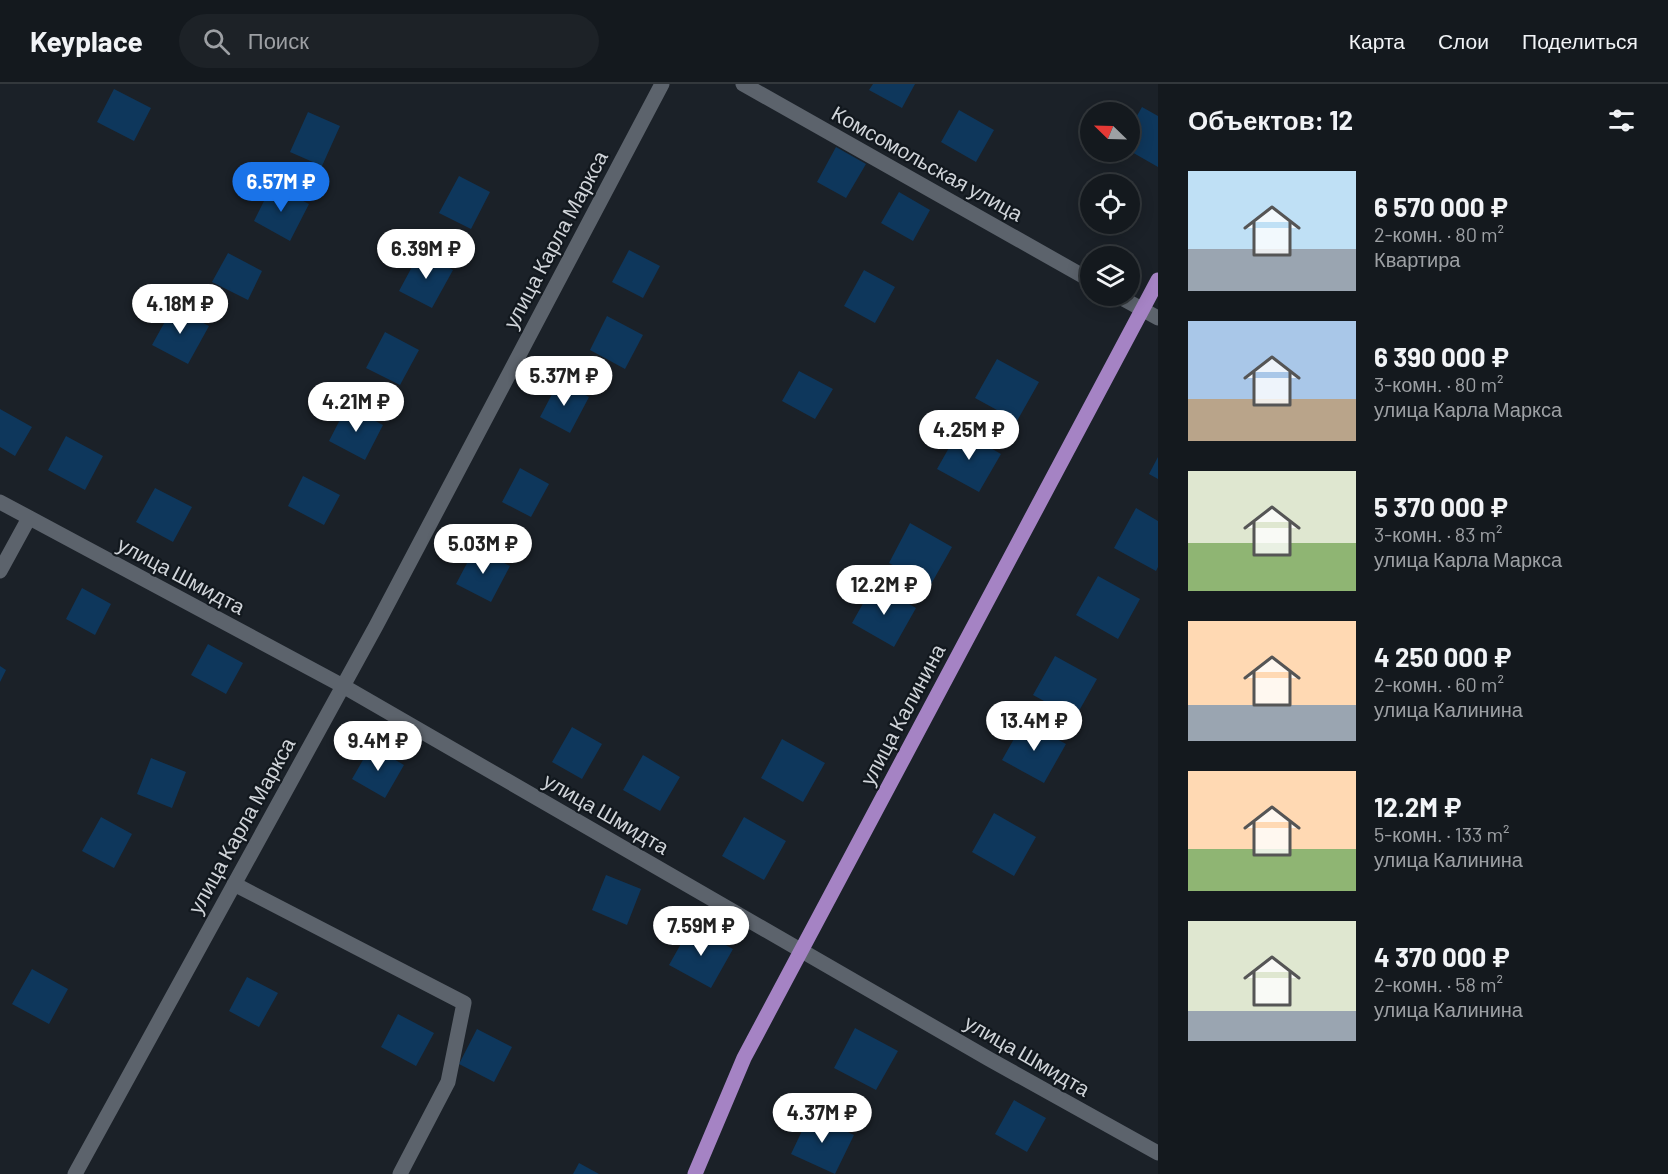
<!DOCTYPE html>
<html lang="ru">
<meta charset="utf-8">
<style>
body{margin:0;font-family:Barlow,sans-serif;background:#1d2227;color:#f1f3f6;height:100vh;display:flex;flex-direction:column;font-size:22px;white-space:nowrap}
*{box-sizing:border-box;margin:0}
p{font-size:20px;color:#9da0a4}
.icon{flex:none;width:33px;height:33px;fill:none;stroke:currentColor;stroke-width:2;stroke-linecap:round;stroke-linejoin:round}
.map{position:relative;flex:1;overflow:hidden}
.panel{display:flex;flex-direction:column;background:#14191e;width:510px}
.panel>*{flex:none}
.needle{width:39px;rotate:293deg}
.controls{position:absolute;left:1080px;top:18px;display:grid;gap:12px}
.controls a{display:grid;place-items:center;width:60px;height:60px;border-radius:50%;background:#14191e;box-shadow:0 3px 15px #0003,0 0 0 2px #33383c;font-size:30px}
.price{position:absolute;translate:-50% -51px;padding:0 14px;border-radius:21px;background:#fff;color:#222;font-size:20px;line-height:39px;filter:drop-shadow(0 2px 3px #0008)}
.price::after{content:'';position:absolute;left:50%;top:36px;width:18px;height:14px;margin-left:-9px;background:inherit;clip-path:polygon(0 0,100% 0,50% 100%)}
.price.on{background:#1a73e8;color:#fff}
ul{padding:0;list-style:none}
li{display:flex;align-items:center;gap:18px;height:150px;padding:0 30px}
li span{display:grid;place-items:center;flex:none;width:168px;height:120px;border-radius:0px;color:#555}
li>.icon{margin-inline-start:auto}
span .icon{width:72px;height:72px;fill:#fffc;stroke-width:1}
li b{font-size:26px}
h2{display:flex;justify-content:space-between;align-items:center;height:72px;padding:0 30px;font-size:26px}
header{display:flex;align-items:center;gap:36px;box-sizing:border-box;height:84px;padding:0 30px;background:#14191e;border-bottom:2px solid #33383c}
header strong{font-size:28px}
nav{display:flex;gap:33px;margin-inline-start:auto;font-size:21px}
.search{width:420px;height:54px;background:#1d2227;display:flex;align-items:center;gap:15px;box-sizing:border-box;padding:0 21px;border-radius:33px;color:#9da0a4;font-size:22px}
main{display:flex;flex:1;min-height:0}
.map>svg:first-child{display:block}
</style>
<header>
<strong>Keyplace</strong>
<div class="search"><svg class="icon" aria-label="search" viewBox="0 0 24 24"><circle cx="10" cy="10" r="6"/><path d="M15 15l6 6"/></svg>Поиск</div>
<nav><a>Карта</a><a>Слои</a><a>Поделиться</a></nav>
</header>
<main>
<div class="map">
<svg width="1158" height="1090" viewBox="0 0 1158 1090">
<rect width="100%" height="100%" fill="#1b2128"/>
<!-- building -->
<path fill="#0e375c" d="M873,0H915L902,24L869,6Z
M114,5L151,24L134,57L97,38Z
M1142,23L1158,32V83L1130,67V44Z
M959,26L994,46L976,78L941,58Z
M308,28L340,42L322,82L290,68Z
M836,63L866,80L846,114L817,98Z
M459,92L490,108L471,145L439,129Z
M272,101L309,120L290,157L254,137Z
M899,108L930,126L913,157L881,139Z
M629,166L660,182L643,214L612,198Z
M420,168L453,186L432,224L399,207Z
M228,169L262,187L248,216L212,198Z
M864,186L895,203L875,239L844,222Z
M173,223L209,242L188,280L152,261Z
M607,232L643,251L625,285L590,266Z
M385,248L419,266L400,301L366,284Z
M997,275L1039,298L1017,337L975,314Z
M799,287L833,305L815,335L782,317Z
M559,297L589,313L570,349L540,333Z
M347,322L383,341L365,376L329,357Z
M0,325L32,343L15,372L0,363Z
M959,346L1001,370L979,408L937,385Z
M66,352L103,372L85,406L48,386Z
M1158,373V395L1149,390Z
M520,384L549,400L531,433L502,418Z
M303,392L340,411L324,441L288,422Z
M155,404L192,423L173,458L136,438Z
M1136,424L1158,437V483L1156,487L1114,464Z
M910,439L952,463L930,502L889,479Z
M475,464L510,482L491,518L456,500Z
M1098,492L1140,515L1118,555L1076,531Z
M874,500L916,524L894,563L852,539Z
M82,504L111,520L95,551L66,535Z
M208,560L243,579L226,610L191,591Z
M1055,572L1097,595L1075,634L1033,611Z
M0,582L6,586L0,598Z
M1024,637L1066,660L1044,699L1002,676Z
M572,643L602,660L582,695L552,678Z
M782,655L825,679L803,718L761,694Z
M371,662L404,681L385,714L352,695Z
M643,671L680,693L660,727L623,706Z
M151,674L186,688L172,724L137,710Z
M994,729L1036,753L1014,792L972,768Z
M101,733L132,750L114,784L82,767Z
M744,733L786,757L764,796L722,772Z
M606,791L641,805L627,841L592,826Z
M691,842L733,865L711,904L669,881Z
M32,885L68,905L49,940L12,920Z
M247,893L278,909L259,943L229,927Z
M398,930L434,949L416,982L381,963Z
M855,944L898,967L876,1006L834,984Z
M477,945L512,963L494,998L459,980Z
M1014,1016L1046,1034L1027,1068L995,1050Z
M810,1030L854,1051L835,1090L791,1070Z
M579,1079L599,1090H573Z"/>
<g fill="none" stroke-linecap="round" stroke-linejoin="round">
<!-- minor -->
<path stroke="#5c636c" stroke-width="15" d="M743,0L1090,196
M1118,212L1158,234
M0,418L343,602L989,975L1158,1069
M0,487L29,434
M234,800L464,919L448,998L400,1090
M75,1090L376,542L662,0"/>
<!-- major -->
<path stroke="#a583c4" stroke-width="15" d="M695,1090L744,974L1158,196"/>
</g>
<g text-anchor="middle" stroke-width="4.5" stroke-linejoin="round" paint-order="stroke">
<!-- street labels -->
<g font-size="21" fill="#d0d4d9" stroke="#12181e">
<text transform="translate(927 80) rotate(29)" y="7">Комсомольская улица</text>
<text transform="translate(556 156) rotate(-62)" y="7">улица Карла Маркса</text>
<text transform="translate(181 492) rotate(28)" y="7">улица Шмидта</text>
<text transform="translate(903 631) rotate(-62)" y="7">улица Калинина</text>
<text transform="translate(606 730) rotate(30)" y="7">улица Шмидта</text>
<text transform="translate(242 742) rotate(-61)" y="7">улица Карла Маркса</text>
<text transform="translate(1027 972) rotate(30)" y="7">улица Шмидта</text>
</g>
</g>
</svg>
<div class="controls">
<a><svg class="needle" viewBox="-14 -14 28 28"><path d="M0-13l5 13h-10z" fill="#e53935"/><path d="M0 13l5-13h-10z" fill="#9da0a4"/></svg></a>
<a><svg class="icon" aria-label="locate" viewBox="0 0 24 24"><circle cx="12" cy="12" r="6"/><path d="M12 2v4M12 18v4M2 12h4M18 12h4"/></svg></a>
<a><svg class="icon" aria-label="layers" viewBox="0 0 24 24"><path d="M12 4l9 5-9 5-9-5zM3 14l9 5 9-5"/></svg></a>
</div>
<b class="price on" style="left:281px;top:129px">6.57M ₽</b>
<b class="price" style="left:426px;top:196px">6.39M ₽</b>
<b class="price" style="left:180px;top:251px">4.18M ₽</b>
<b class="price" style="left:564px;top:323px">5.37M ₽</b>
<b class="price" style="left:356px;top:349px">4.21M ₽</b>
<b class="price" style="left:969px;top:377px">4.25M ₽</b>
<b class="price" style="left:483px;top:491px">5.03M ₽</b>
<b class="price" style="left:884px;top:532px">12.2M ₽</b>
<b class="price" style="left:1034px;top:668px">13.4M ₽</b>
<b class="price" style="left:378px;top:688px">9.4M ₽</b>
<b class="price" style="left:701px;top:873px">7.59M ₽</b>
<b class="price" style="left:822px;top:1060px">4.37M ₽</b>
</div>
<section class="panel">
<h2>Объектов: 12<svg class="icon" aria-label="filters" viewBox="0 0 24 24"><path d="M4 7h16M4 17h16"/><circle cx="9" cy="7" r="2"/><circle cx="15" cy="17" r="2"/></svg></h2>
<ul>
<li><span style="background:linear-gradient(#bfe0f5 65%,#9aa5b1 0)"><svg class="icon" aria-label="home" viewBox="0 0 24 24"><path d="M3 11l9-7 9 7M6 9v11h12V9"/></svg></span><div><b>6 570 000 ₽</b><p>2-комн. · 80 m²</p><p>Квартира</p></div></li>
<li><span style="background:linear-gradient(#a9c7e8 65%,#b9a48a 0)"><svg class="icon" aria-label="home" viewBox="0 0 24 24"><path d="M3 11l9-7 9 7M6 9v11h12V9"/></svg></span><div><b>6 390 000 ₽</b><p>3-комн. · 80 m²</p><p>улица Карла Маркса</p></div></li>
<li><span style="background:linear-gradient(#dfe7d0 60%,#8fb573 0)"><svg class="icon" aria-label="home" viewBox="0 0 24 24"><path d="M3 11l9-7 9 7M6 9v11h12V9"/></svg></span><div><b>5 370 000 ₽</b><p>3-комн. · 83 m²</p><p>улица Карла Маркса</p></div></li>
<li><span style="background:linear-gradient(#ffd9b3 70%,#9aa5b1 0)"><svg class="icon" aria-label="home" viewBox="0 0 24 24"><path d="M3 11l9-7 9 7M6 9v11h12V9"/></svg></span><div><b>4 250 000 ₽</b><p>2-комн. · 60 m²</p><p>улица Калинина</p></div></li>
<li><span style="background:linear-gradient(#ffd9b3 65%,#8fb573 0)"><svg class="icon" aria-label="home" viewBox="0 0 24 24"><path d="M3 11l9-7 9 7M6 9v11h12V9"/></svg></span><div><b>12.2M ₽</b><p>5-комн. · 133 m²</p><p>улица Калинина</p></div></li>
<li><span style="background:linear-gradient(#dfe7d0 75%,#9aa5b1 0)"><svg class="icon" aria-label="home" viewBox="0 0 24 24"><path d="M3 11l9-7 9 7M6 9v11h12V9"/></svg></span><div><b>4 370 000 ₽</b><p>2-комн. · 58 m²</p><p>улица Калинина</p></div></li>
</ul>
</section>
</main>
